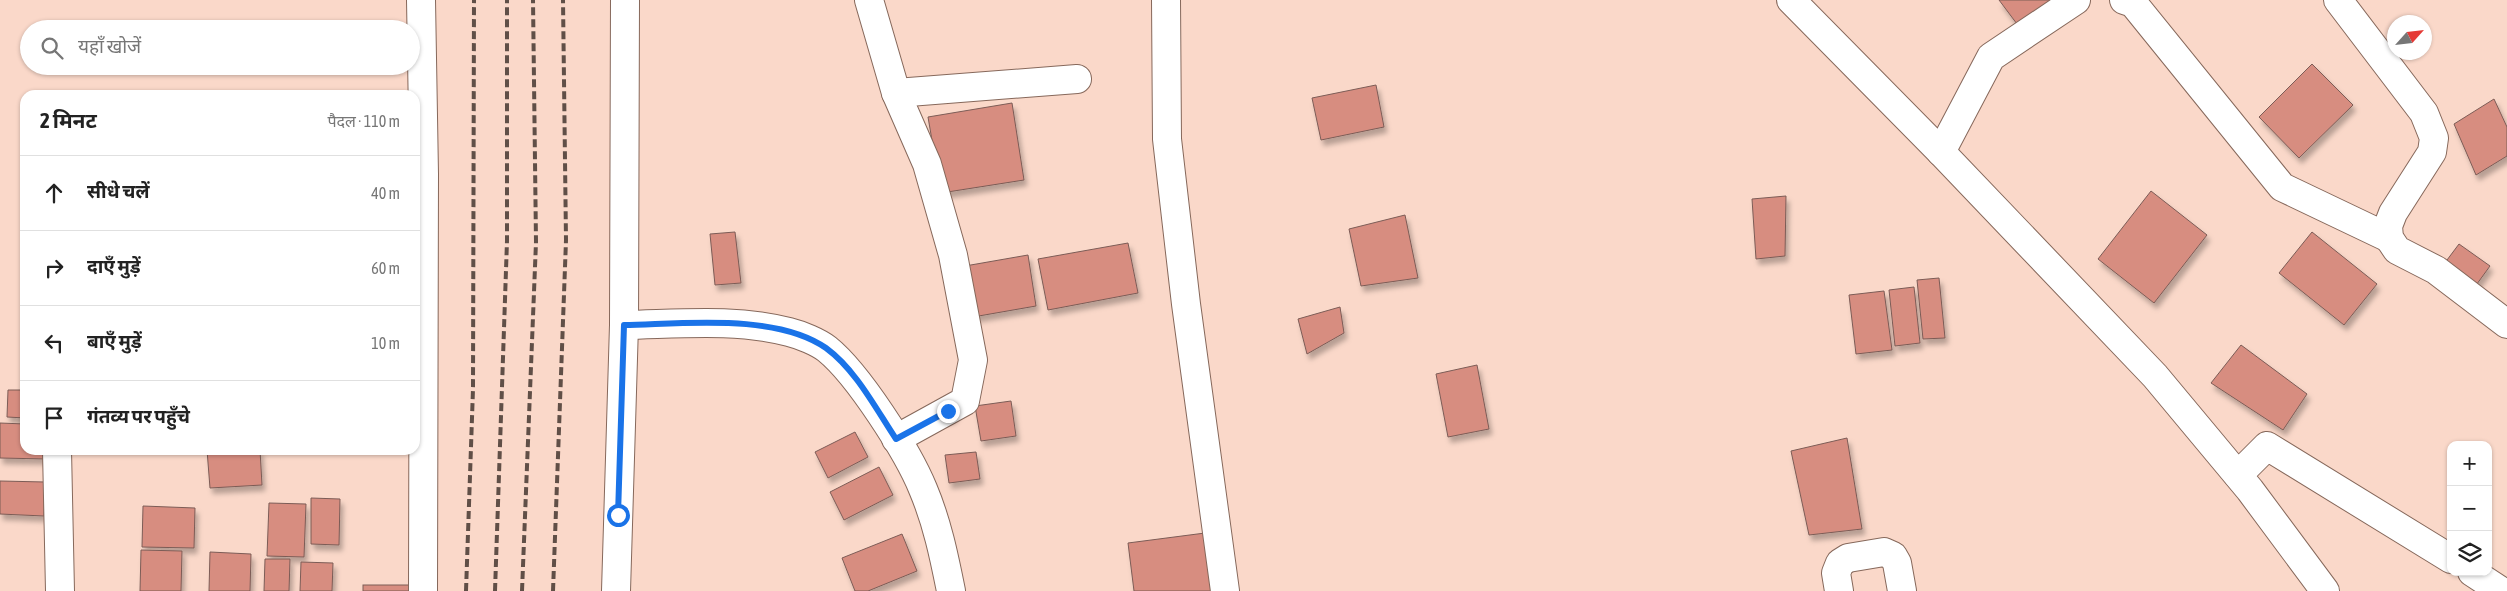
<!DOCTYPE html>
<html lang="hi">
<meta charset="utf-8">
<style>
:root{--surface:#fff;--page:#f2f2f2;--text:#222;--muted:#767676;--line:#e0e0e0}
body{margin:0;font-family:"Asap Condensed","Noto Sans Devanagari",sans-serif;background:var(--page);color:var(--text)}
.controls{position:absolute;right:15px;bottom:15px;display:grid;overflow:hidden;border-radius:10px;box-shadow:0 1px 4px #0004}
.controls button{width:45px;height:45px;display:grid;place-items:center;padding:0;border:0;border-bottom:1px solid var(--line);background:var(--surface);color:var(--text);font:25px sans-serif}
.compass{position:absolute;left:2387px;top:15px;width:45px;height:45px;border-radius:50%;background:var(--surface);box-shadow:0 1px 4px #0004;rotate:63deg}
.stop{position:absolute;width:15px;height:15px;margin:-11px;border:4px solid #1a73e8;border-radius:50%;background:#fff}
.stop.end{background:#1a73e8;border-color:#fff;box-shadow:0 1px 5px #0008}
.list{margin:0;padding:0;list-style:none}
h2{display:flex;justify-content:space-between;align-items:center;height:65px;margin:0;padding:0 20px;font-size:21px}
h2 small{font-size:16px;font-weight:400;color:var(--muted)}
.list li{display:grid;grid-template-columns:32px 1fr auto;gap:15px;align-items:center;box-sizing:border-box;height:75px;padding:0 20px;border-top:1px solid var(--line)}
.list b{display:block;font-size:19px;white-space:nowrap}
.list em{font-size:16px;font-style:normal;color:var(--muted)}
.icon{flex:none;width:28px;height:28px;fill:none;stroke:currentColor;stroke-width:2;stroke-linecap:round;stroke-linejoin:round}
.map{position:relative;flex:none;width:2507px;height:591px;overflow:hidden}
.search{position:absolute;background:var(--surface);box-shadow:0 1px 4px #0004;left:20px;top:20px;width:400px;height:55px;display:flex;align-items:center;gap:12px;box-sizing:border-box;padding:0 18px;border-radius:28px;color:var(--muted);font-size:19px}
.panel{position:absolute;background:var(--surface);box-shadow:0 1px 4px #0004;left:20px;top:90px;width:400px;height:365px;border-radius:15px}
.map>svg:first-child{display:block}
.building{fill:#d78d80;stroke:#7c5c56;filter:url(#shadow)}
.lines{fill:none;stroke-linecap:round;stroke-linejoin:round}
.minor-casing{stroke:#86685b;stroke-width:30}
.minor{stroke:#fff;stroke-width:28}
.rail{stroke:#604f47;stroke-width:4;stroke-dasharray:8 4;stroke-linecap:butt}
.route{stroke:#1a73e8;stroke-width:6}
</style>
<div class="map">
<svg width="2507" height="591" viewBox="0 0 2507 591">
<defs>
<filter id="shadow"><feDropShadow dx="3" dy="5.5" stdDeviation="2.5" flood-color="#0004"/></filter>
</defs>
<rect width="100%" height="100%" fill="#fad8c9"/>
<g class="building">
<polygon points="1999,0 2053,0 2023,32"/>
<polygon points="2312,64 2353,105 2299,158 2259,117"/>
<polygon points="1376,85 1384,127 1321,140 1312,98"/>
<polygon points="2494,99 2507,127 2507,156 2476,175 2454,124"/>
<polygon points="1012,103 1024,180 941,193 928,117"/>
<polygon points="2151,191 2207,235 2154,303 2098,259"/>
<polygon points="1786,196 1785,256 1756,259 1752,199"/>
<polygon points="1405,215 1418,278 1361,286 1349,229"/>
<polygon points="735,232 741,283 715,285 710,234"/>
<polygon points="2312,232 2377,284 2344,325 2279,273"/>
<polygon points="1128,243 1138,293 1048,310 1038,259"/>
<polygon points="2459,244 2490,266 2474,288 2444,264"/>
<polygon points="1028,255 1036,306 973,317 965,266"/>
<polygon points="1939,278 1945,338 1923,339 1917,280"/>
<polygon points="1914,287 1920,343 1895,346 1889,290"/>
<polygon points="1884,291 1892,350 1856,354 1849,295"/>
<polygon points="1340,307 1344,333 1307,354 1298,319"/>
<polygon points="2241,345 2307,394 2283,430 2211,383"/>
<polygon points="1477,365 1489,429 1448,437 1436,374"/>
<polygon points="8,390 25,390 25,418 7,417"/>
<polygon points="1011,401 1016,436 981,441 975,406"/>
<polygon points="0,423 25,424 25,450 47,450 46,459 0,458"/>
<polygon points="855,432 868,457 828,478 815,452"/>
<polygon points="1847,438 1862,529 1809,535 1791,451"/>
<polygon points="207,450 260,450 262,485 210,488"/>
<polygon points="976,452 980,479 949,483 945,455"/>
<polygon points="879,467 893,495 844,520 830,492"/>
<polygon points="0,481 45,482 44,516 0,514"/>
<polygon points="311,498 340,499 339,545 311,544"/>
<polygon points="269,503 306,504 304,557 267,556"/>
<polygon points="143,506 195,508 194,548 142,547"/>
<polygon points="1205,533 1212,591 1134,591 1128,543"/>
<polygon points="902,534 917,571 868,591 855,591 842,558"/>
<polygon points="141,550 182,551 181,591 140,591"/>
<polygon points="210,552 251,554 250,591 209,591"/>
<polygon points="265,559 290,559 289,591 264,591"/>
<polygon points="301,562 333,563 332,591 300,591"/>
<rect x="363" y="585" width="47" height="6"/>
</g>
<g class="lines">
<g class="minor-casing">
<g id="minor">
<polyline points="421,0 424,174 423,591"/>
<polyline points="869,0 896,93 927,164 953,255 973,360 965,401 896,439"/>
<polyline points="1166,0 1167,139 1186,304 1225,591"/>
<polyline points="1791,0 1941,152 2155,376 2250,490 2325,591"/>
<polyline points="2124,0 2133,3 2282,187 2389,238"/>
<polyline points="2338,0 2424,113 2434,138 2432,152 2393,213 2388,226 2389,238 2397,250 2436,270 2507,324"/>
<polyline points="896,93 1077,79"/>
<polyline points="1941,152 1991,57 2076,0"/>
<path d="M624,325c55,-1 112,-7 165,7 12,3 29,10 38,17 31,25 81,103 96,140 14,33 21,67 28,102"/>
<polyline points="57,450 60,591"/>
<polyline points="2238,475 2267,446 2451,559"/>
<polyline points="2472,572 2501,591"/>
<polyline points="616,591 624,325 625,0"/>
<polyline points="1839,591 1836,573 1840,563 1848,558 1884,552 1893,556 1897,563 1902,591"/>
</g>
</g>
<use href="#minor" class="minor"/>
<g class="rail">
<polyline points="466,591 473,389 474,0"/>
<polyline points="495,591 507,241 507,0"/>
<polyline points="522,591 536,242 533,0"/>
<polyline points="553,591 566,240 563,0"/>
</g>
</g>
<g class="lines">
<path class="route" d="M618,515l6,-190c59,-1 152,-12 202,23 30,22 50,61 70,91l52,-28"/>
</g>
</svg>
<div class="controls">
<button>+</button>
<button>−</button>
<button><svg class="icon" aria-label="layers" viewBox="0 0 24 24"><path d="M12 4l9 5-9 5-9-5zM3 14l9 5 9-5"/></svg></button>
</div>
<svg class="compass" viewBox="-18 -18 36 36"><path d="M0-13l5 13h-10z" fill="#e53935"/><path d="M0 13l5-13h-10z" fill="#767676"/></svg>
<div class="stop" style="left:618px;top:515px"></div>
<div class="stop end" style="left:948px;top:411px"></div>
<div class="search"><svg class="icon" aria-label="search" viewBox="0 0 24 24"><circle cx="10" cy="10" r="6"/><path d="M15 15l6 6"/></svg>यहाँ खोजें</div>
<section class="panel">
<h2>2 मिनट<small>पैदल · 110 m</small></h2>
<ul class="list">
<li><svg class="icon" aria-label="ahead" viewBox="0 0 24 24"><path d="M12 20V5M6 11l6-6 6 6"/></svg><div><b>सीधे चलें</b></div><em>40 m</em></li>
<li><svg class="icon" aria-label="right" viewBox="0 0 24 24"><path d="M7 20v-9h11M14 6l5 5-5 5"/></svg><div><b>दाएँ मुड़ें</b></div><em>60 m</em></li>
<li><svg class="icon" aria-label="left" viewBox="0 0 24 24"><path d="M17 20v-9H6M10 6l-5 5 5 5"/></svg><div><b>बाएँ मुड़ें</b></div><em>10 m</em></li>
<li><svg class="icon" aria-label="arrive" viewBox="0 0 24 24"><path d="M6 21V4h12l-3 4 3 4H6"/></svg><div><b>गंतव्य पर पहुँचे</b></div></li>
</ul>
</section>
</div>
